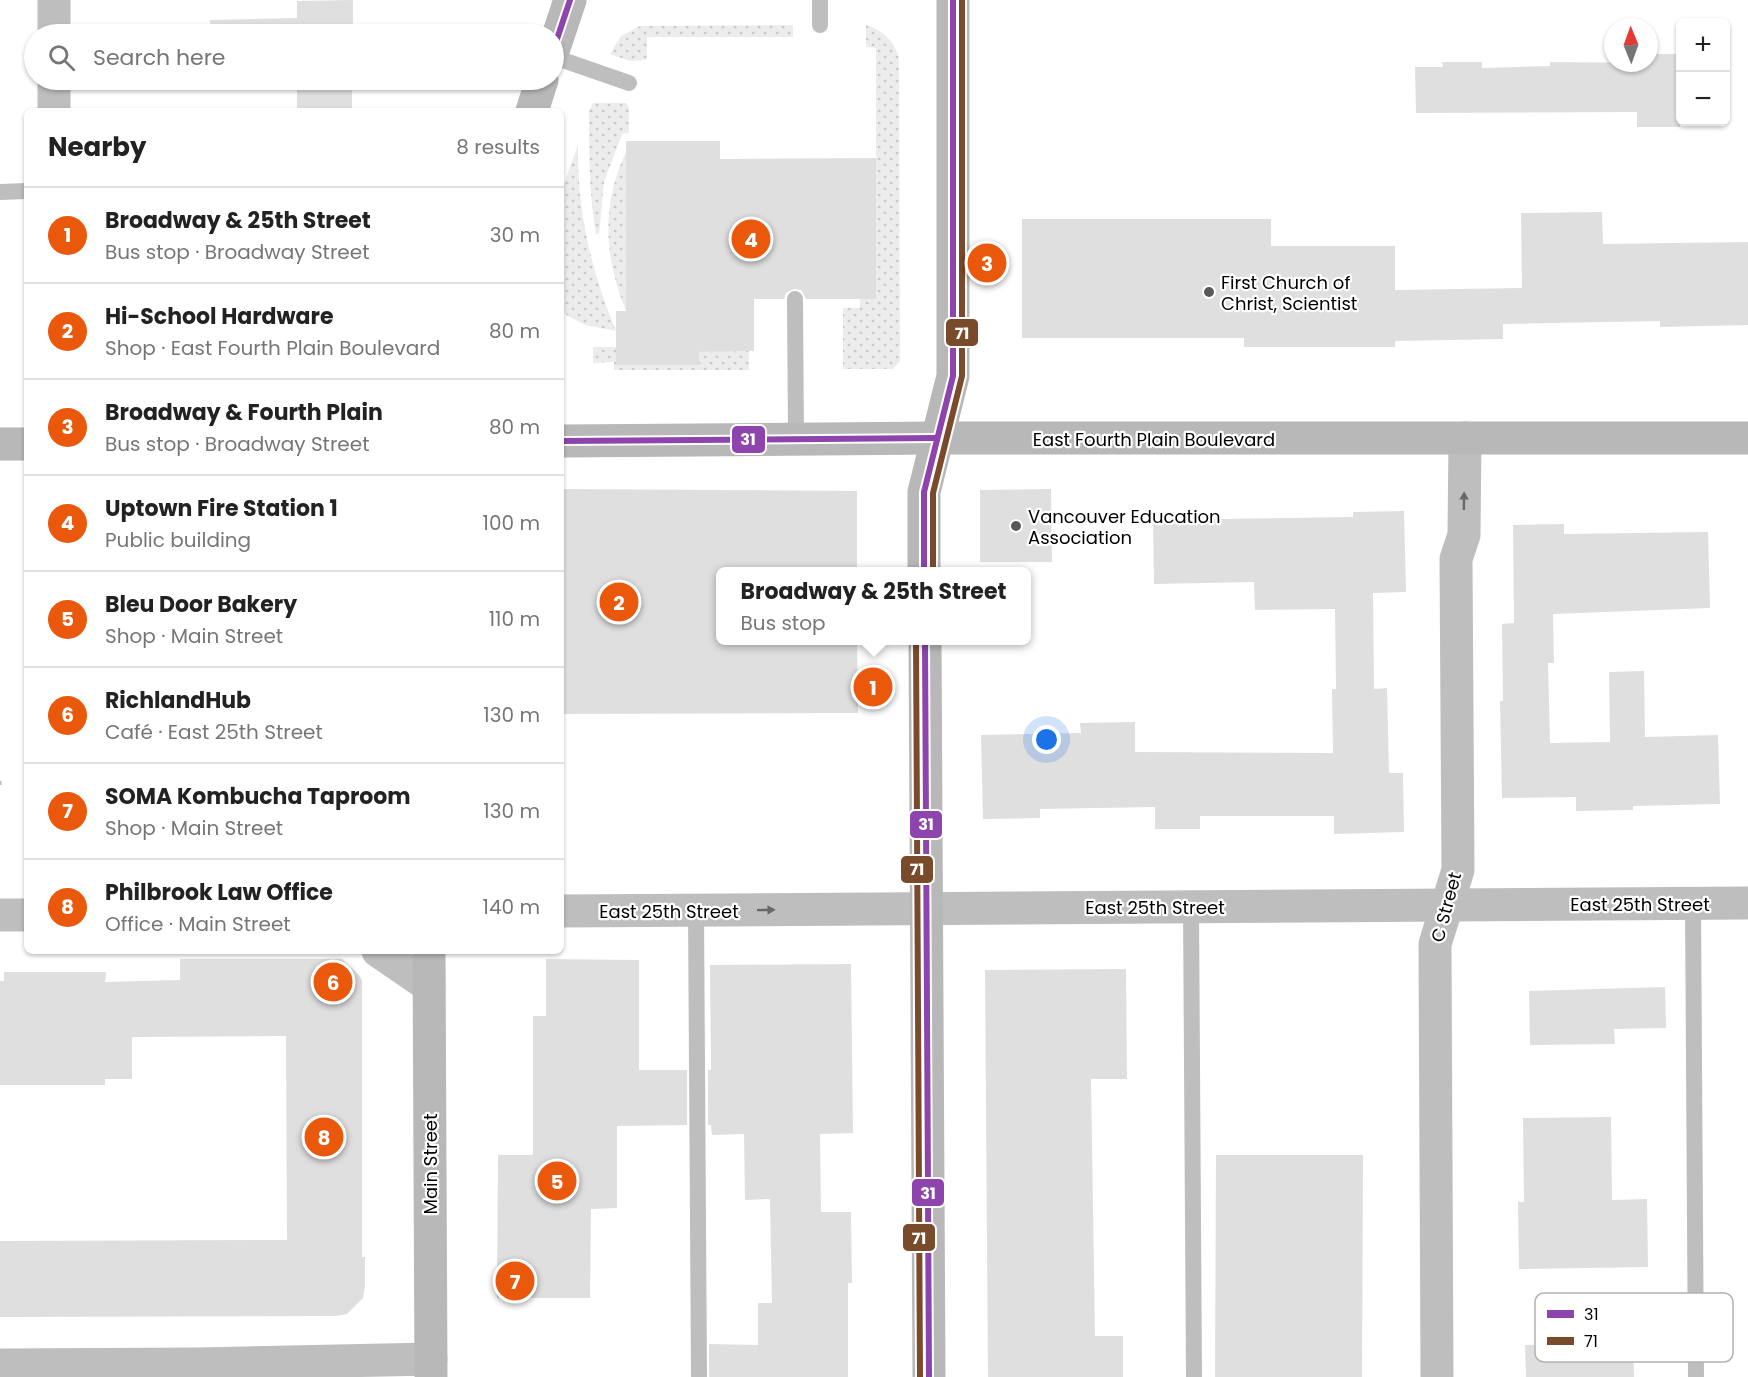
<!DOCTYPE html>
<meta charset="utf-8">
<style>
:root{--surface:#fff;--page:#f6f6f6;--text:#222;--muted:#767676;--line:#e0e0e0;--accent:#ea580c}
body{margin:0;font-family:Poppins,sans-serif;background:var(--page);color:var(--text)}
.controls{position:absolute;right:18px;top:18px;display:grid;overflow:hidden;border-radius:9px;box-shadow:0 2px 4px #0004}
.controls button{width:54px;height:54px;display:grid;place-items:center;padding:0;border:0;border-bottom:2px solid var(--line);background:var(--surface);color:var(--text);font:30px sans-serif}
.compass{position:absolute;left:1604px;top:18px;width:54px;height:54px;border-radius:50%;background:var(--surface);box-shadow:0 2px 4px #0004;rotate:359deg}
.you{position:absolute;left:1047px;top:740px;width:21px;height:21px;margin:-15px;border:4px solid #fff;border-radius:50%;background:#1a73e8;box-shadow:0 0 0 9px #1a73e833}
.badge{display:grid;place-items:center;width:39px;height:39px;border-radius:50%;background:var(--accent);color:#fff;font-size:20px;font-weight:700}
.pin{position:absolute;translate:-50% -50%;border:3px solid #fff;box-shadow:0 2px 6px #0006}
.popup{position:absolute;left:716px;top:567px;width:315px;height:78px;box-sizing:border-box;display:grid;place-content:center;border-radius:9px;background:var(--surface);filter:drop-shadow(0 2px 4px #0005);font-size:20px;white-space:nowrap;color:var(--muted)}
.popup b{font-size:22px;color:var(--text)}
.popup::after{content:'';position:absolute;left:50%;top:100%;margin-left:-12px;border:12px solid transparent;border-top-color:var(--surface)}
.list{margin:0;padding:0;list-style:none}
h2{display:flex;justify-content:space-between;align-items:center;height:78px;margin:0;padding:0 24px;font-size:26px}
h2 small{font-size:20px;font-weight:400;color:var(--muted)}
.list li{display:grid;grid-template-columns:39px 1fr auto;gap:18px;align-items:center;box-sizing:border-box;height:96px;padding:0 24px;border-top:2px solid var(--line)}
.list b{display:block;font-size:22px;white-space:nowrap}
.list p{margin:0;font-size:20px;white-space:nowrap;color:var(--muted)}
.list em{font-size:20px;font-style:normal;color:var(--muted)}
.icon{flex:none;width:33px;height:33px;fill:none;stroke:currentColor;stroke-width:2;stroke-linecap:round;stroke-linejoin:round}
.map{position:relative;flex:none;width:1748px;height:1377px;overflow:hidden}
.search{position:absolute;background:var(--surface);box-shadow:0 2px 4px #0004;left:24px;top:24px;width:540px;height:66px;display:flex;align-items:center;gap:15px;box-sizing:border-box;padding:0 21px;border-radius:33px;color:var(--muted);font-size:22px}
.panel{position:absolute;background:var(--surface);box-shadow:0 2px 4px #0004;left:24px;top:108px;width:540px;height:846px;border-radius:9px}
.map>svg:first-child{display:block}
.park{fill:url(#park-dots)}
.building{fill:#dfdfdf}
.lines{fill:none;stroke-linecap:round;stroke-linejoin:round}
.path{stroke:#b9b9b9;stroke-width:4;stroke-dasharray:1.5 3;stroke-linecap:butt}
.lane{stroke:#bebebe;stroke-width:16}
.street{stroke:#bebebe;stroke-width:33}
.secondary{stroke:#b8b8b8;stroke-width:33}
.bus-1-casing{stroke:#fff;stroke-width:10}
.bus-2-casing{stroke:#fff;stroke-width:10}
.bus-1{stroke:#8e44ad;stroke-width:6}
.bus-2{stroke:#7a4b2a;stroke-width:6}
.oneway{fill:#686868}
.poi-dot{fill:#595959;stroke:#fff;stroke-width:2}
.labels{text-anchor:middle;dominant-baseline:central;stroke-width:4.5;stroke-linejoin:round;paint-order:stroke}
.poi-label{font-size:18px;fill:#000;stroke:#fff;text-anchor:start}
.street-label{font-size:18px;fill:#000;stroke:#fff}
.key{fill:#fff;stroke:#b2b2b2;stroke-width:1.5}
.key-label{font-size:16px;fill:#000}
.line-badge{stroke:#fff;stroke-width:2}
.badge-label{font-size:16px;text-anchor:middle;font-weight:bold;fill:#fff}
</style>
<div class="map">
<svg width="1748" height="1377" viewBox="0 0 1748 1377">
<defs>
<pattern id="park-dots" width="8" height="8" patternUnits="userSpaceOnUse" patternTransform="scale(1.5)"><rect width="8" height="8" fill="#ececec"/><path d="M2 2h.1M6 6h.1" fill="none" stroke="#c9c9c9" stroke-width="1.8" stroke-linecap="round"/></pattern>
</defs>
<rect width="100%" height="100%" fill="#fff"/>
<g class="park">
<polygon points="793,25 793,37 647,37 647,58 645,60 630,61 610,54 621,36 640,26"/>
<path d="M866,25c17,5 29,16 33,34l1,302 -7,8h-50v-61h17v-9h16v-251l-10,-1z"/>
<path d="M593,103h33l3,4v26l-7,1 -18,48 -5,52h-3c-7,-41 -7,-81 -7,-123z"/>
<path d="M578,145c-1,65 13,126 38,186l-31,-6 -24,-13v-120z"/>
<path d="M626,152v159c-22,-53 -25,-106 0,-159z"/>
<polygon points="593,347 616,347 616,365 699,352 749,351 749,370 614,370 614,362 593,363"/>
</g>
<g class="building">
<polygon points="353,0 353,34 210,34 210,20 297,18 297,1"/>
<polygon points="1649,54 1680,54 1680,127 1637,127 1637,112 1416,113 1415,67 1443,67 1442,62 1482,62 1482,68 1550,66 1550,62 1649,63"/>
<polygon points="211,80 352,80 352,111 297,111 297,88 211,89"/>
<polygon points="626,141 720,141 720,159 876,158 876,299 806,299 801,290 794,289 786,293 784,299 754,299 754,351 699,352 699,365 616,365 616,311 626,311"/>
<polygon points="1602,212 1603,244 1748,242 1748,325 1660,327 1660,321 1503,324 1503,339 1395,341 1395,347 1244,347 1244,338 1022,338 1022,219 1271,219 1271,246 1395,246 1395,290 1522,288 1521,213"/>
<polygon points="561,489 857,491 857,572 720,572 720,640 857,640 858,713 561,714"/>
<polygon points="1051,489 1052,562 980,562 980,490"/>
<polygon points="1404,511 1406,592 1373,593 1374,689 1387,688 1389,773 1403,773 1404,832 1334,834 1334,816 1200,816 1200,829 1155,829 1155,807 1040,809 1040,818 983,819 981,735 1081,733 1080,723 1135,722 1135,752 1333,753 1332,689 1336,689 1335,609 1255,610 1254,582 1154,584 1153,520 1353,517 1353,512"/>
<polygon points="1564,524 1564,534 1708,532 1710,608 1553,614 1554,663 1548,663 1550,743 1610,742 1609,672 1644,671 1645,737 1718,735 1720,804 1633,806 1633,810 1576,811 1576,797 1502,798 1500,701 1503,701 1502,624 1514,623 1513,525"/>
<polygon points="180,959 342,959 359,975 362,980 362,1257 365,1257 365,1286 363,1298 347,1314 336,1316 0,1317 0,1241 287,1240 286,1036 132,1037 132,1079 105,1079 105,1085 0,1085 0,981 4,981 4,972 106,972 105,982 180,980"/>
<polygon points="546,959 639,960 639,1070 687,1070 687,1125 617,1126 617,1208 591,1209 590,1298 497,1298 498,1155 533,1155 533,1016 546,1016"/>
<polygon points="851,964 853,1133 820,1134 821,1212 851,1212 852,1283 848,1283 848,1377 709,1377 709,1344 758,1345 758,1303 772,1303 770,1199 745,1200 744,1134 712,1135 711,1125 708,1125 708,1070 711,1070 710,965"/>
<polygon points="1126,969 1127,1079 1091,1079 1095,1336 1123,1336 1123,1377 988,1377 985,970"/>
<polygon points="1665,987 1666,1028 1614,1029 1615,1044 1530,1045 1529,991"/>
<polygon points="1611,1117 1612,1200 1647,1199 1648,1267 1519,1269 1518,1202 1524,1202 1523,1118"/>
<polygon points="1216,1155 1363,1155 1362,1377 1215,1377"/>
<polygon points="1633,1343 1634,1377 1526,1377 1525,1345"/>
</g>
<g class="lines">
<polyline class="path" points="0,783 3,783"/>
<g class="lane">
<polyline points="820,25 820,0"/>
<polyline points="554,57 629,83"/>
<polyline points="0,192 27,191"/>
<polyline points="795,299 796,439"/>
<polyline points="1693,904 1696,1377"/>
<polyline points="1191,907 1194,1377"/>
<polyline points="696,911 699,1377"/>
</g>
<g class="street">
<polyline points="54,0 54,34"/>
<polyline points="54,111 54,80"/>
<polyline points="561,911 1748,903"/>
<polyline points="0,915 27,915"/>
<polyline points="378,951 429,986"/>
<polyline points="0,1365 197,1364 431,1359"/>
<polyline points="1437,1377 1435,944 1458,870 1456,559 1464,535 1465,438"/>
</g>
<g class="secondary">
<polyline points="554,48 570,0"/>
<polyline points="532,111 542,80"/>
<polyline points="561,441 936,438 1748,438"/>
<polyline points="0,444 27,444"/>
<polyline points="924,572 924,492 953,376 953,0"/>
<polyline points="925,640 929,1377"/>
<polyline points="429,951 431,1377"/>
</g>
<g class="bus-1-casing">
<g id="bus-1">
<polyline points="554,48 570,0"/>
<polyline points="561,441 936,438"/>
<polyline points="924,572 924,492 953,376 953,0"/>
<polyline points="925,640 929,1377"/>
</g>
</g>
<g class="bus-2-casing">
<g id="bus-2">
<polyline points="933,572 933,493 962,376 962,0"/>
<polyline points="916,640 920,1377"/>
</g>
</g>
<use href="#bus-1" class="bus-1"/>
<use href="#bus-2" class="bus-2"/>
</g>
<defs><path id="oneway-solid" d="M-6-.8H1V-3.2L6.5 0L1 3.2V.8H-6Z" transform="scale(1.5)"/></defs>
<g class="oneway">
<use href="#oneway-solid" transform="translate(1464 501) rotate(-89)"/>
<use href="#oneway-solid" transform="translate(766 910) rotate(-1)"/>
</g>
<g class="poi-dot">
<circle cx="1209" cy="292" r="6"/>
<circle cx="1016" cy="526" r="6"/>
</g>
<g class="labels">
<g class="poi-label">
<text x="1221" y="282">First Church of<tspan x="1221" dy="21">Christ, Scientist</tspan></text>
<text x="1028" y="516">Vancouver Education<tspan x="1028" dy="21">Association</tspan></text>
</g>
<g class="street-label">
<text x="1154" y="439">East Fourth Plain Boulevard</text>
<text x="1640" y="904">East 25th Street</text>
<text x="1155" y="907">East 25th Street</text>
<text transform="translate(1446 907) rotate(-75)">C Street</text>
<text x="669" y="911">East 25th Street</text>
<text transform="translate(430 1164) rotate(-90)">Main Street</text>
</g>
</g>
<rect x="1535" y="1293" width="198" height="69" rx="9" class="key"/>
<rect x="1547" y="1310" width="27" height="8" fill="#8e44ad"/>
<rect x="1547" y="1337" width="27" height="8" fill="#7a4b2a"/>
<g class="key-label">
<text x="1584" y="1320">31</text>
<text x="1584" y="1347">71</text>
</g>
<g class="line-badge">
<rect x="945" y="318" width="34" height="29" rx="6" fill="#7a4b2a"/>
<rect x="731" y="425" width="35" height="29" rx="6" fill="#8e44ad"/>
<rect x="909" y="810" width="34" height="29" rx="6" fill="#8e44ad"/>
<rect x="900" y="855" width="34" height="29" rx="6" fill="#7a4b2a"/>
<rect x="911" y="1178" width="34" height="29" rx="6" fill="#8e44ad"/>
<rect x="902" y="1223" width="34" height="29" rx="6" fill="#7a4b2a"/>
</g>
<g class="badge-label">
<text x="962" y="339">71</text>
<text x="748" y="445">31</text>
<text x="926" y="830">31</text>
<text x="917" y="875">71</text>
<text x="928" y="1199">31</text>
<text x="919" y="1244">71</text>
</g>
</svg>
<div class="controls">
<button>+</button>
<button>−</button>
</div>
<svg class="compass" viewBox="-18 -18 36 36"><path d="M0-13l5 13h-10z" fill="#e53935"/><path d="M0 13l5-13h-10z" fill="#767676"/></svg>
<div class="you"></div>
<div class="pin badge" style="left:873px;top:687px">1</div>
<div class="popup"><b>Broadway &amp; 25th Street</b>Bus stop</div>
<div class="pin badge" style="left:619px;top:602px">2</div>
<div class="pin badge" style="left:987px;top:263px">3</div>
<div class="pin badge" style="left:751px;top:239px">4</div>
<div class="pin badge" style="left:557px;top:1181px">5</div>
<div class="pin badge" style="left:333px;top:982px">6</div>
<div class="pin badge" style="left:515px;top:1281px">7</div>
<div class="pin badge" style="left:324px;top:1137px">8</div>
<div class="search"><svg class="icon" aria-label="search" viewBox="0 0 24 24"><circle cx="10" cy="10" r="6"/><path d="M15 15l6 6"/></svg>Search here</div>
<section class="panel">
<h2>Nearby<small>8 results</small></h2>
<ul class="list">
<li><span class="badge">1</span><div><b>Broadway &amp; 25th Street</b><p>Bus stop · Broadway Street</p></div><em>30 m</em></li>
<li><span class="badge">2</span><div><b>Hi-School Hardware</b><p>Shop · East Fourth Plain Boulevard</p></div><em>80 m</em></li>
<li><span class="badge">3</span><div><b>Broadway &amp; Fourth Plain</b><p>Bus stop · Broadway Street</p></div><em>80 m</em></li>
<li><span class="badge">4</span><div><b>Uptown Fire Station 1</b><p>Public building</p></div><em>100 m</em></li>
<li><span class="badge">5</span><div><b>Bleu Door Bakery</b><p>Shop · Main Street</p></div><em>110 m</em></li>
<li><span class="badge">6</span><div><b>RichlandHub</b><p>Café · East 25th Street</p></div><em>130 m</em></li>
<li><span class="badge">7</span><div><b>SOMA Kombucha Taproom</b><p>Shop · Main Street</p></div><em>130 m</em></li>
<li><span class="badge">8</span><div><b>Philbrook Law Office</b><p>Office · Main Street</p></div><em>140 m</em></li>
</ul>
</section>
</div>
